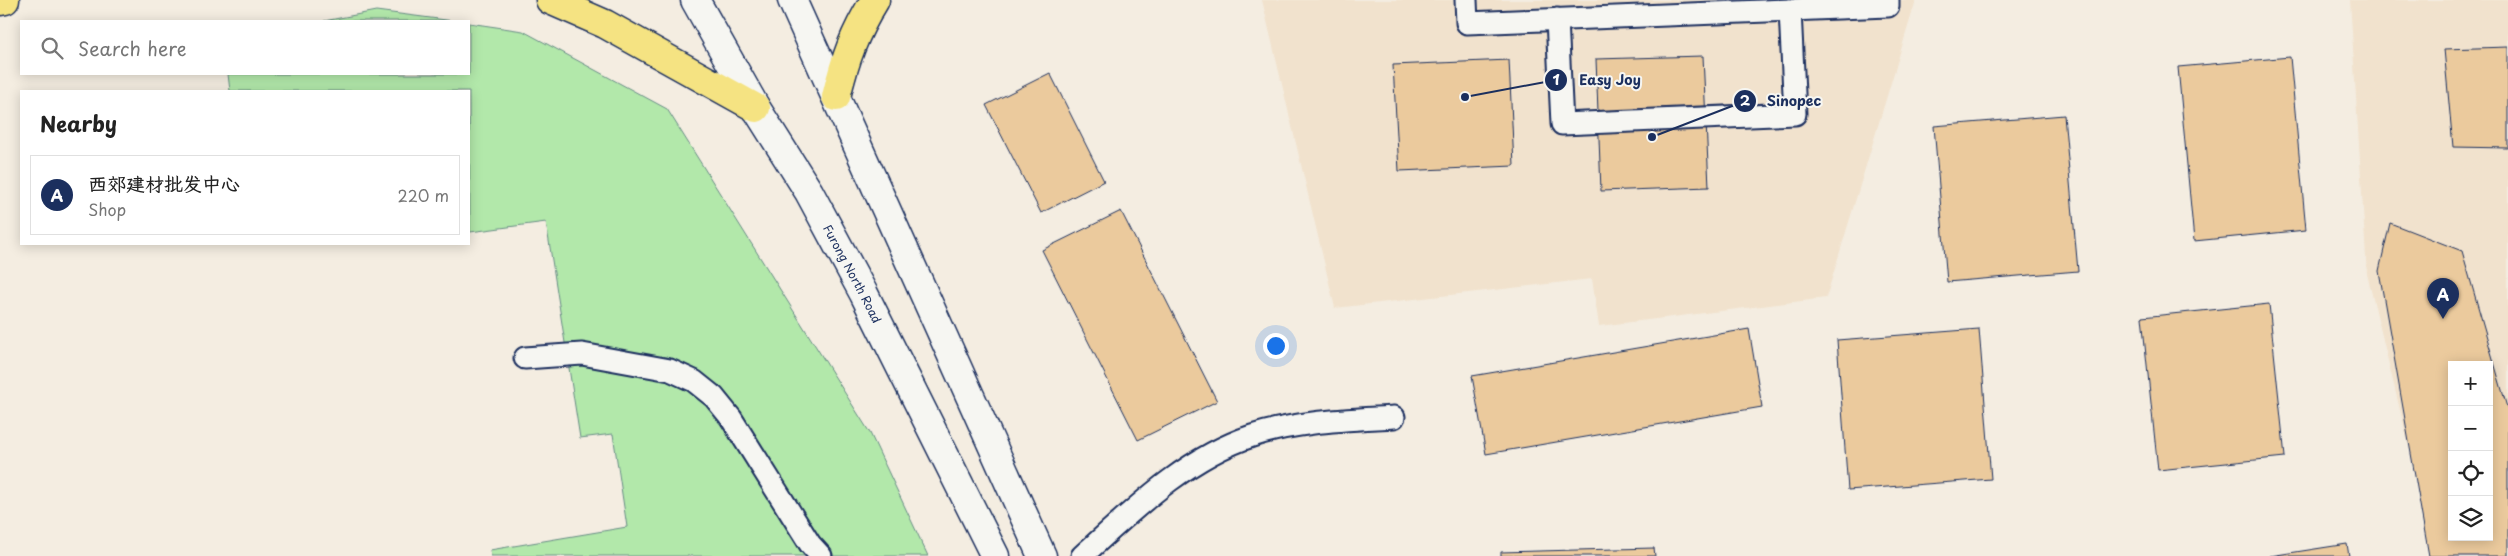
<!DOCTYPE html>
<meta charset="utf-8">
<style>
:root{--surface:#fff;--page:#f6f6f6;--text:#222;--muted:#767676;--line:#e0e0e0;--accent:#1b2f5e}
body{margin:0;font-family:"Playpen Sans","LXGW WenKai TC",sans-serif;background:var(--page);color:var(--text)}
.controls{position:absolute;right:15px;bottom:15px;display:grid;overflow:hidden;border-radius:0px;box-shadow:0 2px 12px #0003}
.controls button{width:45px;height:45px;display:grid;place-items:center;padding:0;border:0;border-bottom:1px solid var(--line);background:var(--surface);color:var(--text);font:25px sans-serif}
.you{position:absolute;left:1275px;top:345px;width:18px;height:18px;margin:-12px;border:4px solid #fff;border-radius:50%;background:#1a73e8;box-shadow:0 0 0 8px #1a73e833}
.badge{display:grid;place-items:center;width:32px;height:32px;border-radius:50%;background:var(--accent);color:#fff;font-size:16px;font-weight:700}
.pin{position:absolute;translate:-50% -41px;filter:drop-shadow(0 1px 2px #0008)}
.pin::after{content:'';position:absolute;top:26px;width:18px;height:15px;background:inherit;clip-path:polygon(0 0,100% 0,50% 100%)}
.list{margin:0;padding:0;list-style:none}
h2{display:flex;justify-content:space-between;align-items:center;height:65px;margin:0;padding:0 20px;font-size:21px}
h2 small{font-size:16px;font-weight:400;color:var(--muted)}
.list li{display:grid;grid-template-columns:32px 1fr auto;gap:15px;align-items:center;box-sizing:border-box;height:80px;margin:0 10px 10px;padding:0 10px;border:1px solid var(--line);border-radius:0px}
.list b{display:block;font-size:19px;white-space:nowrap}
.list p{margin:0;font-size:16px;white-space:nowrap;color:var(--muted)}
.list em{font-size:16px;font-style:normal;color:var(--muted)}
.icon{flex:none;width:28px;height:28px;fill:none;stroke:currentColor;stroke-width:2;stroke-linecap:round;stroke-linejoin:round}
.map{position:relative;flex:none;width:2508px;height:556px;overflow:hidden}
.search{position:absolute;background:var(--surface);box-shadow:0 2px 12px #0003;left:20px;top:20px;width:450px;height:55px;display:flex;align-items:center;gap:12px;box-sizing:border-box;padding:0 18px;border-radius:0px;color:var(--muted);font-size:19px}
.panel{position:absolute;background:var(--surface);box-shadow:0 2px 12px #0003;left:20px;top:90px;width:450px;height:155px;border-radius:0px}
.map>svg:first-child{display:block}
.built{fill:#f1e2cd;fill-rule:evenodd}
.green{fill:#b2e8aa;stroke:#668c84}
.building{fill:#ebca9d;stroke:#1b2f5e;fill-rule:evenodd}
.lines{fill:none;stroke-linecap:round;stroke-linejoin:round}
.service-casing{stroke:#1b2f5e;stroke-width:25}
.secondary-casing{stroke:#1b2f5e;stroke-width:31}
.trunk-casing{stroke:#1b2f5e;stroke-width:31}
.service{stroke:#f6f6f2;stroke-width:21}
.secondary{stroke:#f6f6f2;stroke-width:28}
.trunk{stroke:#f5e382;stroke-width:28}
.labels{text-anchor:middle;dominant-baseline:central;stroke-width:4;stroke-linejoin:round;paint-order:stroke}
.street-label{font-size:12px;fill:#1b2f5e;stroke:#f6f6f2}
.leader{fill:none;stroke:#1b2f5e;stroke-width:2}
.callout-dot{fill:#1b2f5e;stroke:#f6f6f2;stroke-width:2}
.mark-label{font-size:15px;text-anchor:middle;font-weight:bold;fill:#fff}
.callout-label{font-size:14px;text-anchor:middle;font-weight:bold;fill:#1b2f5e;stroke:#f6f6f2;stroke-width:4;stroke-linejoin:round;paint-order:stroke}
</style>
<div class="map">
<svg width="2508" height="556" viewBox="0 0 2508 556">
<rect width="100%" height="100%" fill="#f4ede1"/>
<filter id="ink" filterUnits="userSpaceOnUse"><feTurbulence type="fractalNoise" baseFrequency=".02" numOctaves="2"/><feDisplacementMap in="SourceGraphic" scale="10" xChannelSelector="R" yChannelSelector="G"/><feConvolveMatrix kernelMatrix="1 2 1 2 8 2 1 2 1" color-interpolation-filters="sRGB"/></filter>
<g filter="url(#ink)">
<g class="built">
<polygon points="1262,0 1916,0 1826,298 1599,326 1592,279 1335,308"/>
<path d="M2350,0h158v556h-78l-11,-68 -52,-214zM2452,365h37v172h-37z"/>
</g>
<g class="green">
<polygon points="376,11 454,21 324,21"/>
<polygon points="469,23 523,31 667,109 870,433 928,556 491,556 490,550 627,527 613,434 580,438 546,222 470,232 469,91 230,91 228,74 469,74"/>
</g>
<g class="building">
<polygon points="2508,47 2508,148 2453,147 2444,49"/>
<polygon points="1703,56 1709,187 1601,191 1596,59"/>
<polygon points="2290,57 2306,230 2194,241 2178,67"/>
<polygon points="1509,60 1514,166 1399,171 1393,65"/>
<polygon points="1050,73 1104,181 1041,213 986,105"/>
<polygon points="2064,115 2078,271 1947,282 1934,126"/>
<polygon points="1121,211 1217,401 1138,440 1042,250"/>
<path d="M2390,223l72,28 46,160v145h-79l-50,-285zM2452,365h37v172h-37z"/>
<polygon points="2269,304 2285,457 2158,470 2142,317"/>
<polygon points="1749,329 1762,407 1486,454 1472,376"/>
<polygon points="1979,329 1991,479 1848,490 1837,340"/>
<polygon points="2347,544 2349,556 2270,556"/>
<polygon points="1654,548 1655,556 1501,556 1501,552"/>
</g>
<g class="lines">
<g class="service-casing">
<g id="service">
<polyline points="1466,0 1467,23 1888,6 1888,0"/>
<polyline points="1557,19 1562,124 1795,114 1790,10"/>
<polyline points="525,358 582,354 670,370 694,381 714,397 731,418 810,544 821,556"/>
<path d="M1082,556c50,-45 103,-98 170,-120 46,-15 94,-16 142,-19"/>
</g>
</g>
<g class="secondary-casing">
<g id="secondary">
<path id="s1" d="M695,0l61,108 53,84 55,102 131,262"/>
<polyline points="792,0 1042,556"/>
</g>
</g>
<g class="trunk-casing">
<g id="trunk">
<polyline points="550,0 605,24 756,108"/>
<polyline points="0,1 5,0"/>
<path d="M836,97c9,-38 18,-63 39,-97"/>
</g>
</g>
<use href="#service" class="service"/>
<use href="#secondary" class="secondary"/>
<use href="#trunk" class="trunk"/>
</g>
</g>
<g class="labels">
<g class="street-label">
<text stroke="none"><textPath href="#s1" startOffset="316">Furong North Road</textPath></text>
</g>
</g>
<path class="leader" d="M1465 97L1556 80M1652 137L1745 101"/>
<g class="callout-dot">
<circle cx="1465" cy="97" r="5"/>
<circle cx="1652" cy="137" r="5"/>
<circle cx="1556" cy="80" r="12"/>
<circle cx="1745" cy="101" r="12"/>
</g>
<g class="mark-label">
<text x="1556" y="85">1</text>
<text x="1745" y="106">2</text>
</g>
<g class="callout-label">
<text x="1610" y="85">Easy Joy</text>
<text x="1794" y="106">Sinopec</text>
</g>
</svg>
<div class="controls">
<button>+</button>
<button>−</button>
<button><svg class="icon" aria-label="locate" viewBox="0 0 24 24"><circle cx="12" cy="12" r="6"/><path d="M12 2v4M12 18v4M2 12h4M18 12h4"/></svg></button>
<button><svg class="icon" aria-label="layers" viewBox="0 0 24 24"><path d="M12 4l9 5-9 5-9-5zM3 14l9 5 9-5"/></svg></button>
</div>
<div class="you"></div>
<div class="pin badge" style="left:2443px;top:319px">A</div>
<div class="search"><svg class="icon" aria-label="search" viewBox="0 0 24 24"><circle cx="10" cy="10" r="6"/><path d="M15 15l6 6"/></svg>Search here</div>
<section class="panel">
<h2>Nearby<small></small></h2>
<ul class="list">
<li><span class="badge">A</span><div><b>西郊建材批发中心</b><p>Shop</p></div><em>220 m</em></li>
</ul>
</section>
</div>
